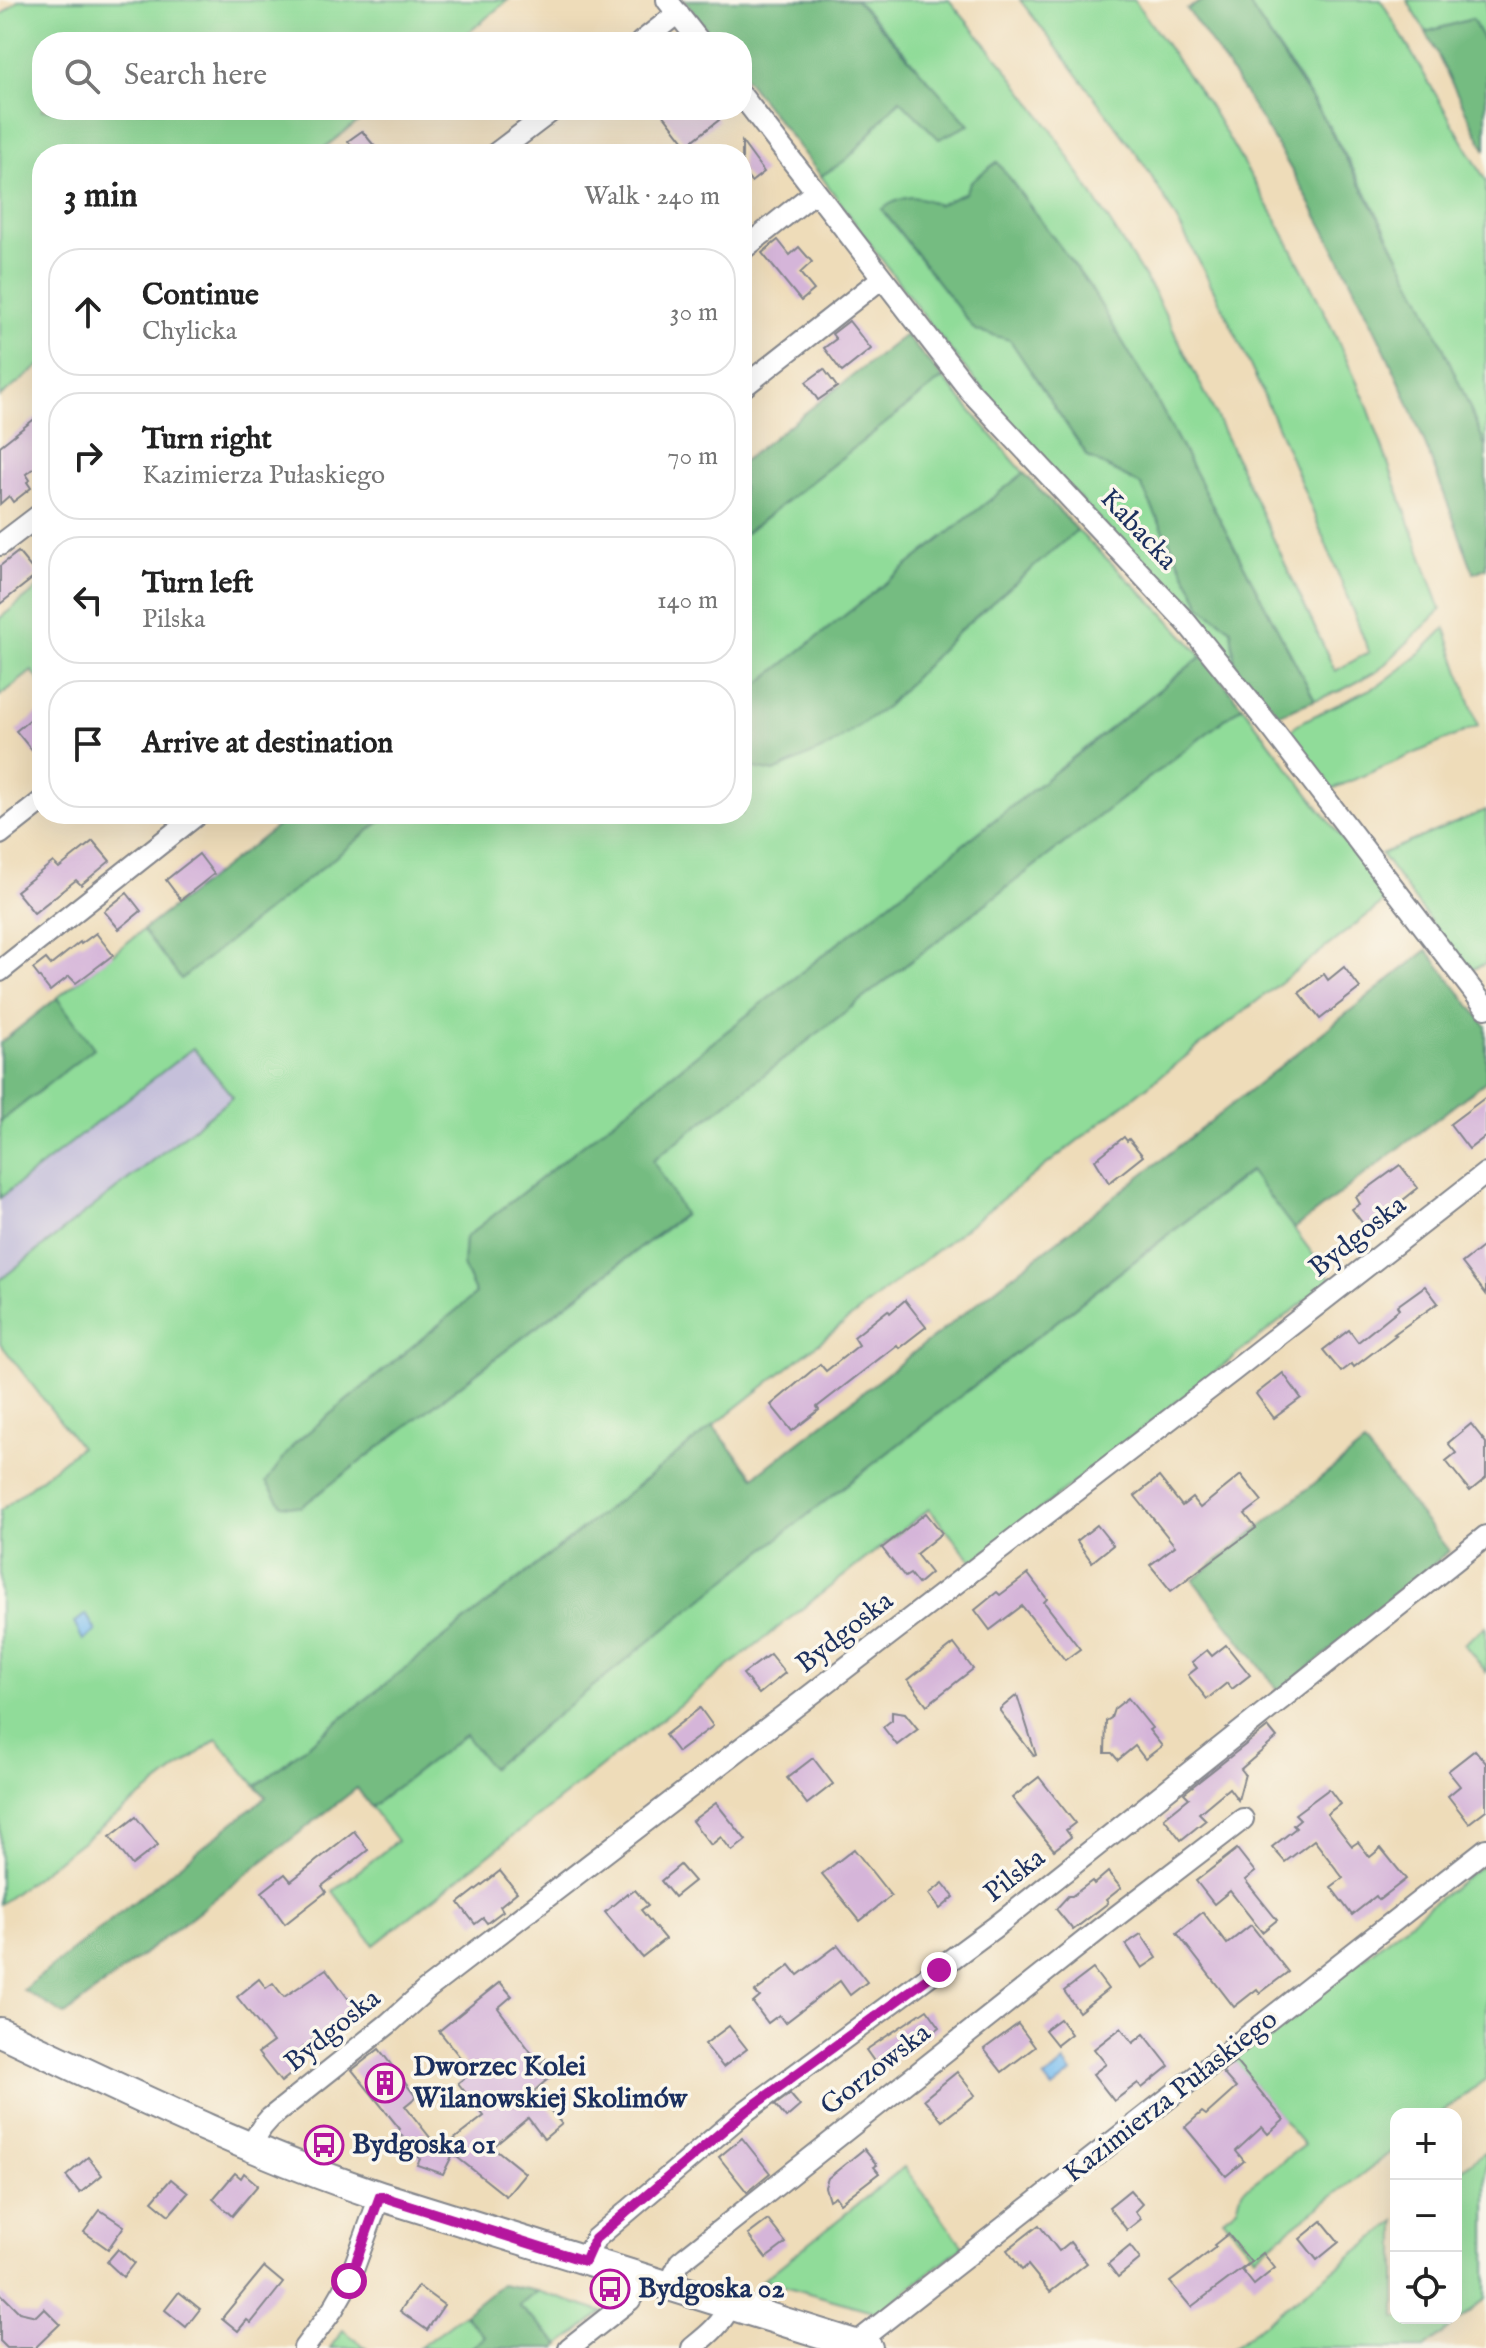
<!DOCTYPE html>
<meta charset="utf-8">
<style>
:root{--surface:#fff;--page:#f2f2f2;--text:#222;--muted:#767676;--line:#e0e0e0}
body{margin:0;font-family:"IM FELL English",serif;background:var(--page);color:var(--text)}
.controls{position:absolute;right:24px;bottom:24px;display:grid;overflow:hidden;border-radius:16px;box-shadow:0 8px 32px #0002}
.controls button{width:72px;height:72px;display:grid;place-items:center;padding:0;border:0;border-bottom:2px solid var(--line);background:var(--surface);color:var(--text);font:40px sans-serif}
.stop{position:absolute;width:24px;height:24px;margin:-18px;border:6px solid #b5179e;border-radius:50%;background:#fff}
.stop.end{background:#b5179e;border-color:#fff;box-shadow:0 2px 8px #0008}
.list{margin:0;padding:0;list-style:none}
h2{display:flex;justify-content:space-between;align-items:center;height:104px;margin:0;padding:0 32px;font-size:34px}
h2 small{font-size:26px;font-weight:400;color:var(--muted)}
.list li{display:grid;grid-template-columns:52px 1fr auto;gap:24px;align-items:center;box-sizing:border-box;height:128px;margin:0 16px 16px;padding:0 16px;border:2px solid var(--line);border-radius:32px}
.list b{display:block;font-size:30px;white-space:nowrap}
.list p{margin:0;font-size:26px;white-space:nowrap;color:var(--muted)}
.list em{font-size:26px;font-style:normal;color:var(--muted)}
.icon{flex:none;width:44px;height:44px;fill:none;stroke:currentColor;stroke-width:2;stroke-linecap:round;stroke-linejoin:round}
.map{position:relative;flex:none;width:1486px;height:2348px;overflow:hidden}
.search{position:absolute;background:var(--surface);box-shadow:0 8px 32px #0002;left:32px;top:32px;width:720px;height:88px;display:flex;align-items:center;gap:20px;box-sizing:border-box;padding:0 28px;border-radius:32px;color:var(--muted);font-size:30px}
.panel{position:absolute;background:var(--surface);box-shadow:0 8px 32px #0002;left:32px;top:144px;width:720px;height:680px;border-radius:32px}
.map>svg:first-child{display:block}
.industrial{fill:#c5c0da}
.green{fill:#90dc99;stroke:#56867c;stroke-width:2}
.forest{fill:#74bc81;stroke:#487670;stroke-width:2}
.water{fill:#78bdef;stroke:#4a76a6;stroke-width:2}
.building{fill:#d5b5d9}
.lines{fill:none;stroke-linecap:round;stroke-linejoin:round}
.minor-casing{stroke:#84868c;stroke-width:24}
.secondary-casing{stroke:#84868c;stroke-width:32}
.minor{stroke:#fff;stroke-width:20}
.secondary{stroke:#fff;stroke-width:28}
.route{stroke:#b5179e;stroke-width:10}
.labels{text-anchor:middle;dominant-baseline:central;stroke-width:7;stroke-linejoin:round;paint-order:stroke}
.street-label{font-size:28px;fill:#1b2f5e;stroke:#fbf7ec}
.poi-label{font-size:28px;font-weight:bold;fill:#1b2f5e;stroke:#fbf7ec;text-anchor:start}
</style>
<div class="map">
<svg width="1486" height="2348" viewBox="0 0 1486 2348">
<rect width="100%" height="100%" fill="#fbf7ec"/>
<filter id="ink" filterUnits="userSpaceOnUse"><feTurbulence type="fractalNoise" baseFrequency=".0125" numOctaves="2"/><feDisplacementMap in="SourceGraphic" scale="16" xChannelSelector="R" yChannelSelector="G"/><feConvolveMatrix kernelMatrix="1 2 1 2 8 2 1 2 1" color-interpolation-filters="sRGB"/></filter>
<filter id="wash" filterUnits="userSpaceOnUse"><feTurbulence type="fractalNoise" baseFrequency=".006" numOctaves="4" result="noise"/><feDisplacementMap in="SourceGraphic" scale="32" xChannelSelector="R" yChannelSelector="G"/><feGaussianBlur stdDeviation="1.8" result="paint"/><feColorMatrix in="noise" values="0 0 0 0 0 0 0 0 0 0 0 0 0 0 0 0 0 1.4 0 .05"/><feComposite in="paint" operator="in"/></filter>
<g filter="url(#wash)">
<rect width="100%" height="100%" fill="#eedcb9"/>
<polygon class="industrial" points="193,1047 234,1097 0,1280 0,1198"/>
<g class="green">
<polygon points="19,0 508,0 457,42 42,42 42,110 373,110 316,154 42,154 42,364 0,397 0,16"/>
<path d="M856,0h93l55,66 49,66 102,162 57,113 123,264 34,-19c-64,-162 -128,-327 -219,-478 -10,-17 -23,-33 -35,-49 -31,-42 -63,-84 -95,-125h114l75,105 67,114 48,92 42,91 75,208 -63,61 -36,19 -27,10 -162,-307 -63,-106 -92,-124 -33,30 -27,12 -56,5 93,120 35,10 78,117 53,28 61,122 29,22 4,35c-86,-92 -175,-182 -256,-279 -56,-66 -106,-138 -158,-209l25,-17 22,-23 16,-21 17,-15 7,-45z"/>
<path d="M1246,0h135l105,181v267c-45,-112 -98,-220 -159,-325 -25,-42 -54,-82 -81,-123z"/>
<polygon points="1407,0 1486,0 1486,45 1472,19 1426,32"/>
<polygon points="943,378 1024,473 742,697 742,536"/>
<polygon points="1077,530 1161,611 1202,656 465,1238 463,1266 476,1294 294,1444 282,1505 302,1506 684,1215 653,1160 1242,706 1388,899 937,1250 256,1786 217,1739 0,1904 0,1511 80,1447 0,1343 0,1280 233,1097 193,1048 0,1198 0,1122 93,1048 57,998 143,930 181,978 390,814 742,814 742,765 775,772 887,706 959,631"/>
<polygon points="42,585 42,684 32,671 0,696 0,618"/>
<polygon points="1445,628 1478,726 1330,790 1289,738 1292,730 1297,724 1381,684 1415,658"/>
<polygon points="1486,810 1486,964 1467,971 1381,854"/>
<polygon points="1251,1171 1332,1280 973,1562 929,1509 374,1945 333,1891 397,1841 371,1807 465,1734 491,1768 801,1520"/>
<polygon points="1486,1626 1486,1672 1464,1644"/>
<polygon points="1486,1862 1486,2079 1440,2114 1396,2114 1396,2148 1255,2256 1223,2218 1237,2207 1242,2191 1304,2145 1233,2060"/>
<polygon points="1486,2151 1486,2299 1424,2348 1233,2348 1396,2221 1396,2318 1456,2318 1456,2174"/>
<polygon points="904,2167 963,2246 879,2313 763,2280"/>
<polygon points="537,2291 603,2312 560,2345 519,2306"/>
<polygon points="464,2314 485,2337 471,2348 419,2348"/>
<polygon points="343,2330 366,2348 330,2348"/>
</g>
<g class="forest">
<path d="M684,0h172l113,125 -30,14 -39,-39c-19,18 -33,40 -52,58 -8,7 -18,12 -27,18l-79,-102v-32h-25z"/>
<path d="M1204,0h42l79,121 50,90 47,89 42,94 22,54v120l-12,5c-24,-62 -46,-126 -73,-188 -60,-132 -128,-259 -214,-376z"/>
<polygon points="1472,19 1486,45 1486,151 1426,32"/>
<path d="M997,162l93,125 63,106 162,307 -38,15 -27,-28 -15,-23 -4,-35 -29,-22 -61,-122 -53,-28 -78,-117 -35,-10 -93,-121c21,-14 34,-16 56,-4l27,-12 5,-11z"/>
<polygon points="905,335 943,378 742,536 742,462"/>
<polygon points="1024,473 1077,530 959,631 887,706 830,746 774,772 742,765 742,697"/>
<polygon points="1202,656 1242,706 653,1160 684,1214 301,1507 282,1505 266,1482 294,1444 476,1294 463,1266 465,1238"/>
<polygon points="293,814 390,814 181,979 143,930"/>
<polygon points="1427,950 1486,1026 1486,1081 1294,1229 1250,1171 801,1520 491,1768 465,1735 371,1807 357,1788 65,2015 23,1990 266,1797 256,1786 713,1426 754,1477 1206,1125"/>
<polygon points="57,998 94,1048 0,1122 0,1043"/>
<polygon points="1364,1444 1449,1551 1280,1692 1193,1580"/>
<polygon points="501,2284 537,2291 519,2306 560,2345 556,2348 471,2348 485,2337 464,2314"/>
</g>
<g class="water">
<polygon points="86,1614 96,1631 83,1640 74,1623"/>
<polygon points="1064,2062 1072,2073 1052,2089 1044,2079"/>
</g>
<g id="blocks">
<g class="building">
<polygon points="660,110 711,110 719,120 687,145"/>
<polygon points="362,131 381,154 358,154 348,141"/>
<polygon points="742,142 764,172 751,182 742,171"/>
<polygon points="778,240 790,255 799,247 812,262 800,273 814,290 801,301 762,253"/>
<polygon points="849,321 871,349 842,372 824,348 836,339 832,334"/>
<polygon points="824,369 837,387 818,400 806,382"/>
<polygon points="42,413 42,462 26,474 30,480 27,482 31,488 13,502 9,496 0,504 0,446"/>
<polygon points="18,552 37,575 0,604 0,566"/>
<polygon points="42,710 42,763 16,731"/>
<polygon points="93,841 110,861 81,885 76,880 34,913 16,891 53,862 59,868"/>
<polygon points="199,854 214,874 181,900 166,880"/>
<polygon points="127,893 141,911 119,929 104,911"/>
<polygon points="96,933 113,955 76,983 69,976 50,991 33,969 46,959 51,965 80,942 81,944"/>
<polygon points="1344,967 1360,988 1320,1019 1299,993 1324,974 1328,980"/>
<polygon points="1486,1097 1486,1136 1469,1149 1450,1124"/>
<polygon points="1124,1137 1127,1141 1129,1139 1143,1156 1109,1183 1095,1160"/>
<polygon points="1400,1165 1418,1188 1367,1229 1352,1209 1360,1204 1356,1197"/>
<polygon points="1486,1244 1486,1294 1462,1263"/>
<polygon points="1425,1286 1438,1303 1394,1334 1396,1335 1354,1367 1352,1364 1341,1372 1323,1350 1349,1330 1358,1342 1399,1309 1397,1306"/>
<polygon points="905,1300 926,1327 899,1348 897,1345 817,1407 819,1410 792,1431 771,1405 820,1364 826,1371 859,1345 854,1337 888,1310 890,1313"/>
<polygon points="1283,1373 1301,1398 1274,1418 1256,1394"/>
<polygon points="1471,1424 1486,1443 1486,1478 1470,1491 1446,1461 1456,1453 1448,1443"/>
<polygon points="1241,1475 1262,1501 1245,1514 1256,1528 1171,1591 1150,1565 1175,1546 1135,1496 1159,1477 1182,1506 1192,1498 1200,1508"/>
<polygon points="926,1513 942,1533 916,1554 931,1573 918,1584 910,1574 905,1577 882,1548"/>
<polygon points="1097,1525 1113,1545 1092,1562 1077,1541"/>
<polygon points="1028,1574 1047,1599 1044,1602 1080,1649 1065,1660 1022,1606 990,1630 975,1610 997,1592 1000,1595"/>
<polygon points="954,1644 973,1669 927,1705 908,1680"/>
<polygon points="1226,1645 1250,1675 1232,1689 1227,1683 1207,1699 1188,1675 1197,1668 1192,1662 1207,1650 1212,1656"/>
<polygon points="770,1654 785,1673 759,1694 743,1674"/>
<polygon points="1017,1695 1036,1755 1034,1756 1000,1711 1000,1709"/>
<polygon points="1128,1698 1152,1728 1149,1730 1162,1746 1145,1759 1135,1746 1118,1760 1112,1753 1105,1753 1106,1721 1111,1718 1114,1709"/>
<polygon points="700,1708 713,1726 678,1752 665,1735"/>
<polygon points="892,1711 905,1713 918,1729 897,1745 883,1727 892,1720"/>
<polygon points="1268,1727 1277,1738 1241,1769 1245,1774 1238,1800 1229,1788 1199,1813 1206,1820 1181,1840 1164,1818 1189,1798 1184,1793"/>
<polygon points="1475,1750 1486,1763 1486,1810 1469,1823 1448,1796 1460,1786 1448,1771"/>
<polygon points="813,1758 833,1784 807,1804 787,1778"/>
<polygon points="1039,1777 1075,1823 1066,1830 1071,1837 1054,1850 1012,1798"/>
<polygon points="1329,1789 1340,1804 1327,1814 1352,1846 1358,1842 1370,1857 1381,1848 1406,1879 1379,1900 1376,1896 1352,1915 1331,1887 1343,1878 1314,1840 1285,1862 1272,1847 1296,1828 1293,1825 1300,1819 1295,1814"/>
<polygon points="716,1803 746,1840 732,1851 721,1837 711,1845 692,1821"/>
<polygon points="136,1817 158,1845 132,1865 110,1837"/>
<polygon points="354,1831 368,1850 322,1886 326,1892 285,1924 262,1892 285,1874 291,1881"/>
<polygon points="854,1849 891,1896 860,1921 822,1874"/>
<polygon points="1237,1849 1255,1872 1245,1880 1277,1920 1262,1932 1230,1891 1214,1904 1196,1881"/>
<polygon points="680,1865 694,1881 674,1897 661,1881"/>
<polygon points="500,1871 517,1892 500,1906 503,1911 487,1923 483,1918 475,1924 459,1903"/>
<polygon points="1108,1872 1121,1888 1106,1900 1108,1903 1073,1930 1056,1909 1068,1896 1072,1896 1092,1881 1094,1884"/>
<polygon points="943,1883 954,1897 940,1909 929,1894"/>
<polygon points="635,1890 648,1905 641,1910 665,1939 642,1957 605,1912 627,1893 628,1895"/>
<polygon points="1203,1912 1227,1944 1251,1925 1288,1972 1260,1993 1257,1989 1234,2007 1177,1933"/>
<polygon points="1141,1934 1157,1958 1142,1968 1126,1944"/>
<polygon points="838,1945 867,1982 850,1995 840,1981 785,2023 779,2015 768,2023 753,2003 760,1997 755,1992 790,1965 798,1975"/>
<polygon points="326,1969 359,2013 323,2038 320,2034 293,2056 301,2066 281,2082 258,2053 273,2042 237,1997 259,1979 266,1988 273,1983 284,1997"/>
<polygon points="1093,1969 1108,1989 1079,2012 1064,1991"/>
<polygon points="500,1982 512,1996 498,2008 540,2064 546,2059 556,2072 534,2091 562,2124 544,2139 528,2118 493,2147 525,2173 506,2196 453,2154 443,2174 417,2165 420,2159 398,2131 400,2129 352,2070 379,2049 416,2097 405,2106 440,2150 484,2116 458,2083 472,2072 439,2031"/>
<polygon points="927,2009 940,2027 881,2071 866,2050"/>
<polygon points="1060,2019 1071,2034 1057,2045 1045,2030"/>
<polygon points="1018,2024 1035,2047 1002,2072 984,2049"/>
<polygon points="729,2026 747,2049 723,2067 705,2044"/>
<polygon points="1121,2028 1133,2043 1144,2034 1169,2066 1142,2088 1138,2083 1114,2101 1093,2074 1106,2064 1094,2049"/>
<polygon points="1236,2062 1284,2120 1268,2134 1262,2127 1236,2151 1244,2161 1226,2176 1185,2127 1202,2112 1206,2115 1236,2088 1222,2072"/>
<polygon points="957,2072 975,2095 942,2121 924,2099"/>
<polygon points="790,2094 800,2106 786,2118 775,2105"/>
<polygon points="742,2138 770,2173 747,2192 719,2157"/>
<polygon points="864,2149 877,2165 874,2167 879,2173 840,2203 835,2196 829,2200 825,2187 828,2178"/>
<polygon points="88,2157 102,2175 80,2193 66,2176"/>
<polygon points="235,2173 241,2178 244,2173 258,2185 232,2216 213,2199"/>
<polygon points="171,2179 188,2193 169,2215 152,2201"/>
<polygon points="1130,2190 1142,2204 1135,2211 1141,2219 1127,2230 1109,2207"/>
<polygon points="100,2210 124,2226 108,2249 84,2232"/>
<polygon points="768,2220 786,2243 766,2258 748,2235"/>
<polygon points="1322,2221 1339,2242 1317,2260 1300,2239"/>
<polygon points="1039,2225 1059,2251 1070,2242 1087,2263 1050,2292 1028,2265 1022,2270 1007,2250"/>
<polygon points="1228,2234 1251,2262 1191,2307 1170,2282 1216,2247 1214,2245"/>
<polygon points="1130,2246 1140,2259 1118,2277 1108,2264"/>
<polygon points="118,2249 134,2263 123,2277 107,2262"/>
<polygon points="1263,2253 1275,2268 1254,2285 1242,2270"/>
<polygon points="264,2267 283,2283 251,2323 247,2320 238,2331 222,2318"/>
<polygon points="418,2286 444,2305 427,2330 400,2311"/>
<polygon points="179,2292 200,2309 186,2327 165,2310"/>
<polygon points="0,2293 19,2312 36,2316 44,2308 60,2324 35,2348 7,2348 0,2341"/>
</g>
</g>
</g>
<g filter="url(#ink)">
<use href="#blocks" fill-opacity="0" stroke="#84868c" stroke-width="2"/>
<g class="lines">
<g class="minor-casing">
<g id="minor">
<polyline points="667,0 700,42"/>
<polyline points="641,42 678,13"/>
<polyline points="742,96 969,390 1186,622 1273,730 1486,1008"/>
<polyline points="495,154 553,110"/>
<polyline points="742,250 815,192"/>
<polyline points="742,388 882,278"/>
<polyline points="0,545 42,513"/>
<polyline points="0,834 42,801"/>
<polyline points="0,971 198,814"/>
<polyline points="249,2148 262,2127 270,2118 388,2024 426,1990 1234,1370 1486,1173"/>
<polyline points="585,2261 595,2239 746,2111 995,1927 1486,1536"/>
<polyline points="668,2287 680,2262 686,2257 1101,1928 1243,1819"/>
<polyline points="855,2344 1486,1849"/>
<polyline points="304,2348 333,2309 349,2281 380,2196"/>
<polyline points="569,2348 630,2300 643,2279"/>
<path d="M692,2348c16,-13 29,-23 38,-42"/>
</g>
</g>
<g class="secondary-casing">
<path id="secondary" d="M0,2032c125,59 249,120 380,164l488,152"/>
</g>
<use href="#minor" class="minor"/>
<use href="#secondary" class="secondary"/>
</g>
</g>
<g class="lines" filter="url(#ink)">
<polyline class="route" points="349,2281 380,2196 585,2261 595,2239 746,2111 939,1970"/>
</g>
<defs>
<g id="building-ring" transform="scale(2)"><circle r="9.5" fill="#fbf7ec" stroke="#b5179e" stroke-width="1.5"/><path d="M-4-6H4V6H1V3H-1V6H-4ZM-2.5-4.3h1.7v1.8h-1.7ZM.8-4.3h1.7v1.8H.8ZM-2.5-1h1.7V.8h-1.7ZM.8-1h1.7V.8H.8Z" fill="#b5179e"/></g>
<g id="bus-ring" transform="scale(2)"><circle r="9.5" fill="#fbf7ec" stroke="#b5179e" stroke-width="1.5"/><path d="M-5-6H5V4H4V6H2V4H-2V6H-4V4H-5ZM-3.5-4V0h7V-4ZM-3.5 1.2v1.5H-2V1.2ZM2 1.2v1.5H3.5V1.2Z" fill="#b5179e"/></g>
</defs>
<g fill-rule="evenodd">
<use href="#building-ring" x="385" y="2083"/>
<use href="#bus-ring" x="324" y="2145"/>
<use href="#bus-ring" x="610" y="2289"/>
</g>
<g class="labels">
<g class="street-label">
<text transform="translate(1138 530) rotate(47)">Kabacka</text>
<text transform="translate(1358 1237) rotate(-38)">Bydgoska</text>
<text transform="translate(845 1633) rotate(-38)">Bydgoska</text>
<text transform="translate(1015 1876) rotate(-38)">Pilska</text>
<text transform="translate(333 2031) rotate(-39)">Bydgoska</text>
<text transform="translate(876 2070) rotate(-38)">Gorzowska</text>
<text transform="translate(1171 2097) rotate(-38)">Kazimierza Pułaskiego</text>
</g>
<g class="poi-label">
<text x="413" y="2067">Dworzec Kolei<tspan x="413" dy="32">Wilanowskiej Skolimów</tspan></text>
<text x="352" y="2145">Bydgoska 01</text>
<text x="638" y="2289">Bydgoska 02</text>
</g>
</g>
</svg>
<div class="controls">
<button>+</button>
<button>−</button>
<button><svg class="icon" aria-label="locate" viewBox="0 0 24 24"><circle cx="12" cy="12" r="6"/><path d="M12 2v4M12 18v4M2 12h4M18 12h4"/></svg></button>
</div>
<div class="stop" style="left:349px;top:2281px"></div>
<div class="stop end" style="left:939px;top:1970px"></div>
<div class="search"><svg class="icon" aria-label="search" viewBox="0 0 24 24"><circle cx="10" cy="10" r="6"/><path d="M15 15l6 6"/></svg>Search here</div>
<section class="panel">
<h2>3 min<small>Walk · 240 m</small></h2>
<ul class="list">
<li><svg class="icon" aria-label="ahead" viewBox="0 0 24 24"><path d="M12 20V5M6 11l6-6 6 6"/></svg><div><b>Continue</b><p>Chylicka</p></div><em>30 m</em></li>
<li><svg class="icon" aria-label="right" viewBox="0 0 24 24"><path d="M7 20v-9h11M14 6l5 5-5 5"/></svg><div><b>Turn right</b><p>Kazimierza Pułaskiego</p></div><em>70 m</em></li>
<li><svg class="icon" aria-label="left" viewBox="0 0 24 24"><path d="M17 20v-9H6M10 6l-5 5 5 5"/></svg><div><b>Turn left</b><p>Pilska</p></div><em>140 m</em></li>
<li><svg class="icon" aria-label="arrive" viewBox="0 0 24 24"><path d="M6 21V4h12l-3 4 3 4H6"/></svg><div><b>Arrive at destination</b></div></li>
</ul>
</section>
</div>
